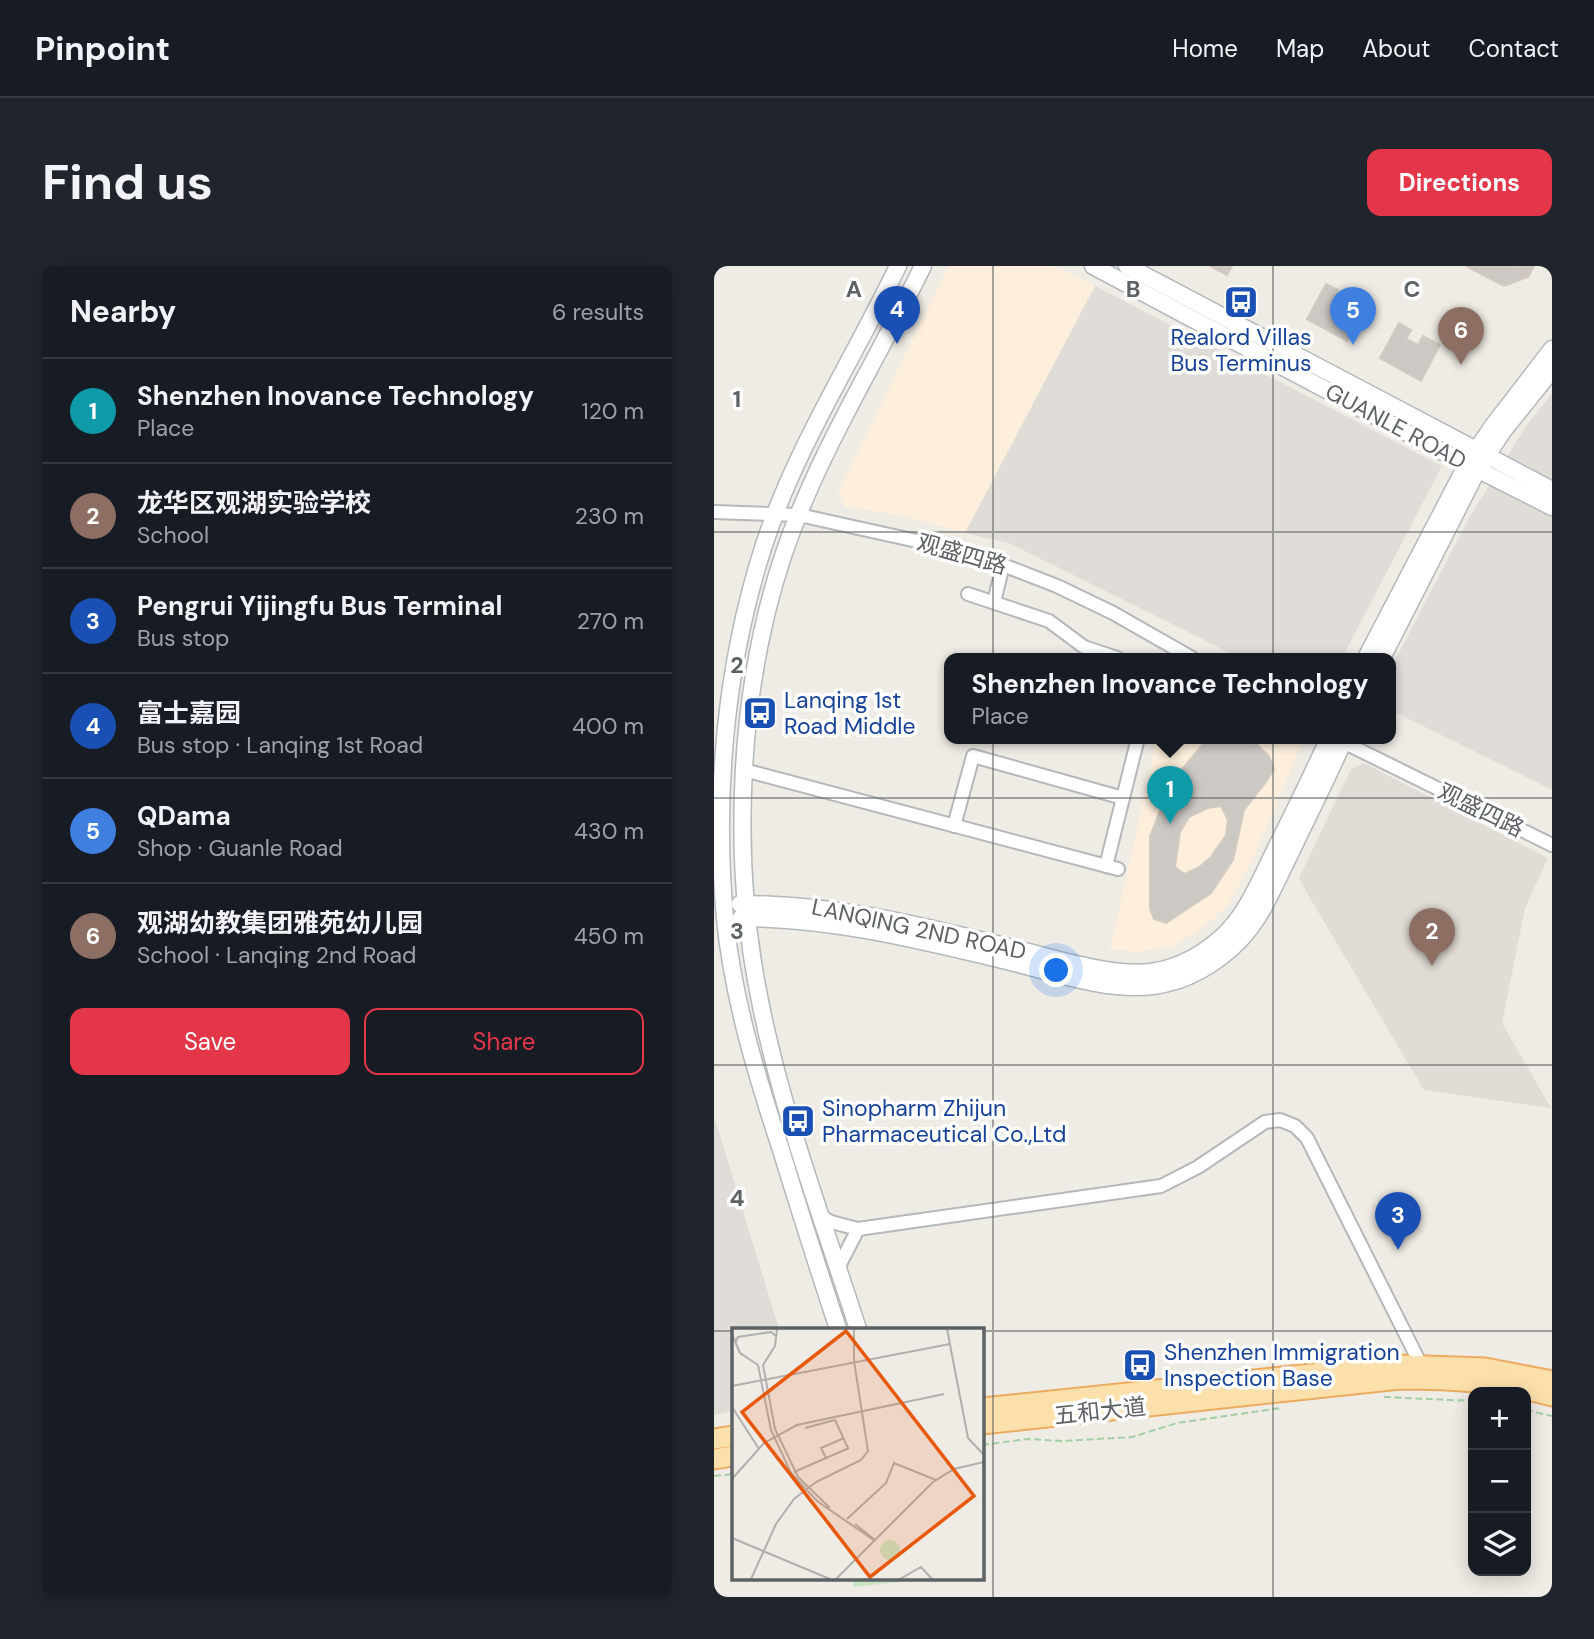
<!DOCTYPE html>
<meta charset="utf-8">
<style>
:root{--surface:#171b24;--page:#20242c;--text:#f1f3f6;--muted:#9ea1a6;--line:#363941;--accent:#e43649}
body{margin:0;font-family:"DM Sans","Noto Sans SC",sans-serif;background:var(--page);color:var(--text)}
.controls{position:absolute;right:21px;bottom:21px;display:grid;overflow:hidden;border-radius:14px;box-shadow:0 4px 18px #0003}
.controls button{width:63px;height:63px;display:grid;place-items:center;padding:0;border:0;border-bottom:2px solid var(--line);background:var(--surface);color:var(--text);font:35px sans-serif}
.you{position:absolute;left:343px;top:705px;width:24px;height:24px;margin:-18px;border:5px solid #fff;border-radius:50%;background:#1a73e8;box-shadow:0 0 0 10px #1a73e833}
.badge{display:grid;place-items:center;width:46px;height:46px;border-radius:50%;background:var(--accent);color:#fff;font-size:23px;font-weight:700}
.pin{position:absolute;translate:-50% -58px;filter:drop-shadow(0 2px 4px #0008)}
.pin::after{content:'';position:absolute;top:37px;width:24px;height:21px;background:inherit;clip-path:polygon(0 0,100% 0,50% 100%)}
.popup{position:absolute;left:230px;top:387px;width:452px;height:91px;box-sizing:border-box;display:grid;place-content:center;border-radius:14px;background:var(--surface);filter:drop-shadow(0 2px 5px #0005);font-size:23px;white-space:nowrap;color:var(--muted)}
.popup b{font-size:26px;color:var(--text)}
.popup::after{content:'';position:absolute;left:50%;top:100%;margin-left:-14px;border:14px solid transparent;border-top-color:var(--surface)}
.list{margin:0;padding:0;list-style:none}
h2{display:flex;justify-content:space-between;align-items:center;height:91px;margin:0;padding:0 28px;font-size:30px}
h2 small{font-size:23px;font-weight:400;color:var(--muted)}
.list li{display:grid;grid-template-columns:46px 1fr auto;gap:21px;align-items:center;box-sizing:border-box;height:105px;padding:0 28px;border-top:2px solid var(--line)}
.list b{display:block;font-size:26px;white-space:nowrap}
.list p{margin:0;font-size:23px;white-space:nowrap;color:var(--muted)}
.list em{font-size:23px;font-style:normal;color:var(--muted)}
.actions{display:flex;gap:14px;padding:21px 28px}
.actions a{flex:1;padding:16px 0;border:2px solid var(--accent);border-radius:14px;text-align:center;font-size:24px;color:var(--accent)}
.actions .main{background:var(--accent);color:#fff}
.icon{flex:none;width:38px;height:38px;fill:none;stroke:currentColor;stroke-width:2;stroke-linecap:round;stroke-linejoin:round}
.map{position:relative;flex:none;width:838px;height:1331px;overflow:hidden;border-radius:14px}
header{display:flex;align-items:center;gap:42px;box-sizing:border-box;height:98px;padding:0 35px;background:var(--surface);border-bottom:2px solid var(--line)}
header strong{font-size:33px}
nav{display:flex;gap:38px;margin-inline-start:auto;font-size:24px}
.intro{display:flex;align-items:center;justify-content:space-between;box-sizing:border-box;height:168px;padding:0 42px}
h1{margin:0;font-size:49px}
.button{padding:18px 32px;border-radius:14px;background:var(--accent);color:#fff;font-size:24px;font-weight:700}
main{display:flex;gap:42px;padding:0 42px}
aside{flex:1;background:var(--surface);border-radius:14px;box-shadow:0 4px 18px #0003}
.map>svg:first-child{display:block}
.commercial{fill:#fdefdc}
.industrial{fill:#e0ddd9}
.education{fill:#e2dcd6}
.green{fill:#c9e5c2}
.building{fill:#ccc8c4;stroke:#d3cbc3;stroke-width:2;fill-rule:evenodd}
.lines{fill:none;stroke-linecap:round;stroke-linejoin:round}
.street-casing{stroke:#b5b8bb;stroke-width:16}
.secondary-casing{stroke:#b4b9bc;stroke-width:19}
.primary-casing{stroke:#edab5f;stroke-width:23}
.path{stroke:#a2d0a5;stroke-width:2;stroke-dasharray:7 3.5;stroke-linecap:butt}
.street{stroke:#fff;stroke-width:12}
.secondary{stroke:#fff;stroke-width:16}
.primary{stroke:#fce0ac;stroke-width:19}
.grid{fill:none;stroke:#5d6265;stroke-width:2;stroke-opacity:0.55}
.labels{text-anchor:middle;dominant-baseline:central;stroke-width:7;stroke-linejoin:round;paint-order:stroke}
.transit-label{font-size:23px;fill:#164399;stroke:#fff;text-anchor:start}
.street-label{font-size:23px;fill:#5d6265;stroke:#fff}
.inset-road{fill:none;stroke:#b1b0ae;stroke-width:2}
.view{fill:#e8590c;fill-opacity:0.15;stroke:#e8590c;stroke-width:3.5}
.inset-edge{fill:none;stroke:#5d6265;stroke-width:3.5}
.grid-label{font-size:23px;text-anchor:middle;font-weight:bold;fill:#5d6265;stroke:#fff;stroke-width:7;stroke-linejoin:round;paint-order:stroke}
</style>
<header>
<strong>Pinpoint</strong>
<nav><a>Home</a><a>Map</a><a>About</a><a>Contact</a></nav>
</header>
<div class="intro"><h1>Find us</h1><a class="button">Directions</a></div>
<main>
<aside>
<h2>Nearby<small>6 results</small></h2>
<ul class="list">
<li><span class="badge" style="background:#0f9aa8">1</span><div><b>Shenzhen Inovance Technology</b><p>Place</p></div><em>120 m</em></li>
<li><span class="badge" style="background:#8d6e63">2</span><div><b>龙华区观湖实验学校</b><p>School</p></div><em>230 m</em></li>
<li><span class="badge" style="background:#1a4fb4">3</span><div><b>Pengrui Yijingfu Bus Terminal</b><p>Bus stop</p></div><em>270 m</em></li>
<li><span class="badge" style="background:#1a4fb4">4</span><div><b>富士嘉园</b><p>Bus stop · Lanqing 1st Road</p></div><em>400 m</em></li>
<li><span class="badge" style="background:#3f7fe0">5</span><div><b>QDama</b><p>Shop · Guanle Road</p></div><em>430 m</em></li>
<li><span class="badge" style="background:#8d6e63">6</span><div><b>观湖幼教集团雅苑幼儿园</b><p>School · Lanqing 2nd Road</p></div><em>450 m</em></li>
</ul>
<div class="actions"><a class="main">Save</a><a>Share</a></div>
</aside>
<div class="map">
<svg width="838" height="1331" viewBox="0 0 838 1331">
<rect width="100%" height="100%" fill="#efebe5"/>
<g class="commercial">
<polygon points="234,0 340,0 381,20 251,267 190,250 131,241 124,227"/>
<polygon points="443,472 585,472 588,477 539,593 515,638 487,664 456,681 425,686 396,683"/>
</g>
<g class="industrial">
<polygon points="381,20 728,200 628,392 526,392 295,277 251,267"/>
<polygon points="838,127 838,524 677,444 676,404 755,252 812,160"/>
<polygon points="0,850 65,1063 19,1063 19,1145 0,1149"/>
</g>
<polygon class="education" points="650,497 834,592 811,642 788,757 837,842 710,824 593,627 585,612 637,503"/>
<polygon class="green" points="138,1312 219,1312 140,1321"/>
<g class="building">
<polygon points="496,0 518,0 513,9"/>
<polygon points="752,0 820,0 814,11 790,20"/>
<polygon points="800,0 820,0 814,11 798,4"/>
<polygon points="612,18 624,24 619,33 630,40 636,30 652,40 633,75 593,53"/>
<polygon points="685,57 697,64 692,73 704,79 709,70 726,79 707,115 666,92"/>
<path d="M494,472h42l19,18 5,13 -8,13 -22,28 -11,50 -22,33 -45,30 -12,-4 -4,-10v-72l20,-53zM507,540l7,14 -2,15 -16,23 -12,10 -14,6 -9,-7 5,-35 9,-15 19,-9z"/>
</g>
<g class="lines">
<g class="street-casing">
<g id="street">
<polyline points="0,246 85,249 230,281 289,299 343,320 399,347 478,392"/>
<polyline points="254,328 335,355 370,381 403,392"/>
<polyline points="280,336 289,299"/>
<polyline points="621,472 838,579"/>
<polyline points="30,504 404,603"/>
<polyline points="240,560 259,490 409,532"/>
<polyline points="392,600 424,472"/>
<polyline points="108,951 117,956 144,963 447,920 484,901 551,856 566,854 581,860 593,872 707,1099"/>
<polyline points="124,1002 144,963"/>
</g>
</g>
<g class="secondary-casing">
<g id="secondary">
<polyline points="379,0 729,186 838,241"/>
<polyline points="413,0 838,224"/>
<polyline points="652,392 753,198 778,161 838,83"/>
<polyline points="668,392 764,203 789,165 838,104"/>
<path d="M26,638c95,0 174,20 265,42 42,10 105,31 146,26 29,-4 57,-20 78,-42 21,-23 33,-54 47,-82 18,-36 36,-73 53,-110"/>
<path d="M27,652c91,0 178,22 266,43 44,11 101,31 146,25 33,-4 64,-22 87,-46 22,-23 34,-54 48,-82 19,-40 39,-79 57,-120"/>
<path d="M124,1063c-19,-58 -38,-117 -56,-176 -25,-76 -49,-154 -57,-234 -11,-124 0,-252 38,-371 32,-100 90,-188 135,-282"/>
<path d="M144,1063c-35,-109 -77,-219 -99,-333 -28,-140 -21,-307 25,-443 35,-102 92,-191 139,-287"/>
</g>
</g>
<g class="primary-casing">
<g id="primary">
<polyline points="268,1142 685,1099 771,1102 838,1115"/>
<path d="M268,1158l418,-45c51,0 102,3 152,17"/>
<polyline points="0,1173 19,1170"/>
<polyline points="0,1193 19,1190"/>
</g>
</g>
<g class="path">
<polyline points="670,1131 759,1135"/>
<polyline points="812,1144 838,1150"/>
<polyline points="268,1179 314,1173 348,1175 418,1171 463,1157 567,1142"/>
<polyline points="0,1210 19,1208"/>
</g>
<use href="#street" class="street"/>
<use href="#secondary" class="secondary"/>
<use href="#primary" class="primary"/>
</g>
<path class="grid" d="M279,0v1331M559,0v1331M0,266h838M0,532h838M0,799h838M0,1065h19M268,1065h570"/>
<defs>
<g id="bus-square" transform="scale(1.75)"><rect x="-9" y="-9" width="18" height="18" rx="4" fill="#1a4fb4" stroke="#fff"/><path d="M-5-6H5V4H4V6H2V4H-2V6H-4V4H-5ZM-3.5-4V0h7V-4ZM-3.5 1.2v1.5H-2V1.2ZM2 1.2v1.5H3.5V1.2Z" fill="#fff"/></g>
</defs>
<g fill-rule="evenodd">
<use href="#bus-square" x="527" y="36"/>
<use href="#bus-square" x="46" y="447"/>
<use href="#bus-square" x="84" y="855"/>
<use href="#bus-square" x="426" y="1099"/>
</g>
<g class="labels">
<g class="transit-label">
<text x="527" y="71" text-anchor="middle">Realord Villas<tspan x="527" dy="26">Bus Terminus</tspan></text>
<text x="70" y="434">Lanqing 1st<tspan x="70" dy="26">Road Middle</tspan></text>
<text x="108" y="842">Sinopharm Zhijun<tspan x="108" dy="26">Pharmaceutical Co.,Ltd</tspan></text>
<text x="450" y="1086">Shenzhen Immigration<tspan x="450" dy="26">Inspection Base</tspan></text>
</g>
<g class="street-label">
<text transform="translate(682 160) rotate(28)">GUANLE ROAD</text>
<text transform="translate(248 288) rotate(16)">观盛四路</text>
<text transform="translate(767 544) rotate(26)">观盛四路</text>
<text transform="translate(205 663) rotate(12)">LANQING 2ND ROAD</text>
<text transform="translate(386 1145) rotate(-6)">五和大道</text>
</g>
</g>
<g transform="translate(18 1062)">
<rect width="252" height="252" fill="#efebe5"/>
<path d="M148 222a10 10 0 1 1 20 0a10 10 0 1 1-20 0Z" fill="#c9e5c2"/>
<path class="inset-road" d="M45,1l-2,17 -12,19 12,64 23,48 32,31M215,1l21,109 16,17M0,6l8,19 18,12 13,65 20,43 26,28 58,40M3,15l3,-6 33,-5 5,4M0,58l218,-42M0,79l27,42M73,100l30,-8 13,28M94,130l-5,-10 23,-10M62,144l55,-24M0,151l32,-36 33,-18 147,-31M115,191l39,-36 8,-20 42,17M123,196l20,16M0,210l98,41M19,251l25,-55 18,-25 22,-17 45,-22 7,-9 -14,-90v-32M104,251l97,-97 21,-13 30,-7M168,251l21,-12 11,12"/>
<path class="view" d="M114,3l128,165 -104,81 -128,-165z"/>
<rect width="252" height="252" class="inset-edge"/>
</g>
<g class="grid-label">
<text x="140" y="31">A</text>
<text x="419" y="31">B</text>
<text x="698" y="31">C</text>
<text x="23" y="141">1</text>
<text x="23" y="407">2</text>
<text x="23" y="673">3</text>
<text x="23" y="940">4</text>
</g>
</svg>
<div class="controls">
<button>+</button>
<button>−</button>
<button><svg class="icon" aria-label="layers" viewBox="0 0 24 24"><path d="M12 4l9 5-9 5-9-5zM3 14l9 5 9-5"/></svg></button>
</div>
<div class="you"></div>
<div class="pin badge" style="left:456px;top:558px;background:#0f9aa8">1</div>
<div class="popup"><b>Shenzhen Inovance Technology</b>Place</div>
<div class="pin badge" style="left:718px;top:700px;background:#8d6e63">2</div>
<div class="pin badge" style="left:684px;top:984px;background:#1a4fb4">3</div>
<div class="pin badge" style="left:183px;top:78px;background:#1a4fb4">4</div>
<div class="pin badge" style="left:639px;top:79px;background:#3f7fe0">5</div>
<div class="pin badge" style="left:747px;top:99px;background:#8d6e63">6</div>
</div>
</main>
